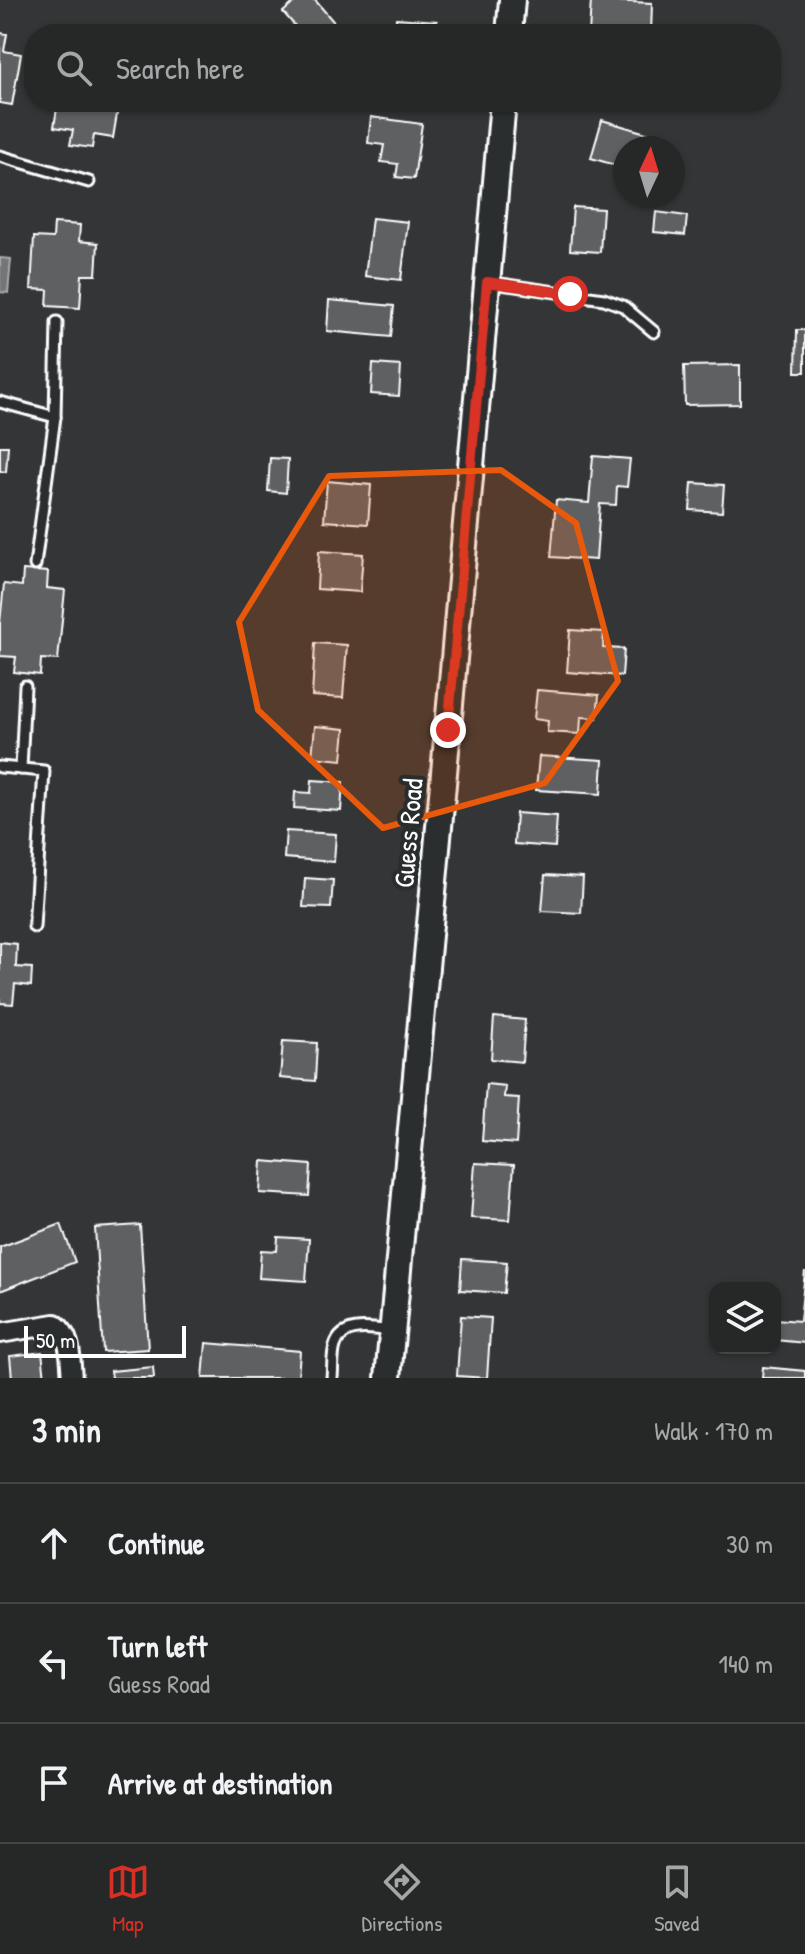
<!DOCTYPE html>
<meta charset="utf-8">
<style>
:root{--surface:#262828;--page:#2e3030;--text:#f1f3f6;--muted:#a4a6a8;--line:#424445;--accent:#d93025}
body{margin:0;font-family:"Patrick Hand",sans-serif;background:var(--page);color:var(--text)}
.controls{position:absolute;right:24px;bottom:24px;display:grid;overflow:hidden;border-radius:16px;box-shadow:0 2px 6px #0004}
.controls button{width:72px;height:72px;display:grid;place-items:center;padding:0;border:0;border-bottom:2px solid var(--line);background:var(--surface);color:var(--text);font:40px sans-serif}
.compass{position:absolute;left:613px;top:136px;width:72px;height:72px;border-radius:50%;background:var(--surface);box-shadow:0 2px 6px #0004;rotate:4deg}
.scale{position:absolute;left:24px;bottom:20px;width:162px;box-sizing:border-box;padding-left:8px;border:4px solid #fff;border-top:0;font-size:22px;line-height:28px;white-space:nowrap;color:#fff;-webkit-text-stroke:6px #2a2d2e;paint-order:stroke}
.stop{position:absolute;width:24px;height:24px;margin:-18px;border:6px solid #d93025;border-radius:50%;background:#fff}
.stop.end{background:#d93025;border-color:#fff;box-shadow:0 2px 8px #0008}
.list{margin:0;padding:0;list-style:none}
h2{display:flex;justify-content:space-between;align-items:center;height:104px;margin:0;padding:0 32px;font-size:34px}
h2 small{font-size:26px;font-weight:400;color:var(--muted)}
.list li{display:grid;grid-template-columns:52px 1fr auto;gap:24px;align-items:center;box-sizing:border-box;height:120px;padding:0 32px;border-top:2px solid var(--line)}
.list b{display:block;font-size:30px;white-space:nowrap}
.list p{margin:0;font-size:26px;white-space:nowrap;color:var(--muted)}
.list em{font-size:26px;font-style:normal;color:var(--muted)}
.icon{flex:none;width:44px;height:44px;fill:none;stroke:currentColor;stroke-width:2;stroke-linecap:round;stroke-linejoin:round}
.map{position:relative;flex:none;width:805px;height:1378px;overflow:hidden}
.search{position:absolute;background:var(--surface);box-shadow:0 2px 6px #0004;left:24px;right:24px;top:24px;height:88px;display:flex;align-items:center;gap:20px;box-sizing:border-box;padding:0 28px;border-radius:32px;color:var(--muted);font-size:30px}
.sheet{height:464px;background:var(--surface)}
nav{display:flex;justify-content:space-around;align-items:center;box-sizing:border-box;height:112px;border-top:2px solid var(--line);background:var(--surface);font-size:22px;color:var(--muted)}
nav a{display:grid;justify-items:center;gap:4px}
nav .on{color:var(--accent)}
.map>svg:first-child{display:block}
.water{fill:#737576;stroke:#abacad;stroke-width:2}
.building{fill:#5f6162;stroke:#fff;stroke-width:2}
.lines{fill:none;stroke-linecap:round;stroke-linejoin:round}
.lane-casing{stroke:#fff;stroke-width:15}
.street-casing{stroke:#fff;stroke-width:24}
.secondary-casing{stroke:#fff;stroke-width:30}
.lane{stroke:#2a2d2e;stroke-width:9}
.street{stroke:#2a2d2e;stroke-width:18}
.secondary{stroke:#2a2d2e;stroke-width:24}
.route{stroke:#d93025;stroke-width:10}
.marked{fill:#e8590c;fill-opacity:0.2;stroke:#e8590c;stroke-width:6;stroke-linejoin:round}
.labels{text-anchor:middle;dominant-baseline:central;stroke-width:8;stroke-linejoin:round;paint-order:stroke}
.street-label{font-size:28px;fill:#fff;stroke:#2a2d2e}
</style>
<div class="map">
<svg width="805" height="1378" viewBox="0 0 805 1378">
<rect width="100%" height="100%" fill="#333536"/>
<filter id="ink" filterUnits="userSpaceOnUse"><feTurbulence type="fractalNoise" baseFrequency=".0125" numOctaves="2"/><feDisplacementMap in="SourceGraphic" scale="16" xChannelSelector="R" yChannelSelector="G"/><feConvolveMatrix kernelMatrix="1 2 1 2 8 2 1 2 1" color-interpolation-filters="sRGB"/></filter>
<g filter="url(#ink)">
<polygon class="water" points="0,258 11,259 8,293 0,292"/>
<g class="building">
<polygon points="297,0 315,0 344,34 302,34 283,12"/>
<polygon points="591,0 652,3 651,34 589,34"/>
<polygon points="396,18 437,21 436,34 395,34"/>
<polygon points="0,33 7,34 4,51 21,54 12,105 0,103"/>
<polygon points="58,102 119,102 113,138 94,135 92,148 70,145 73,130 54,127"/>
<polygon points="371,117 422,124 414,179 396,177 398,164 381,162 384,145 368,143"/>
<polygon points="602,120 673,141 670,148 625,148 625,168 591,158"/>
<polygon points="573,207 603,209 600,252 570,250"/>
<polygon points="656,212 687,216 685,235 654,232"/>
<polygon points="372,218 408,222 401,280 365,276"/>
<polygon points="54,223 80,225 79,241 98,243 96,275 82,275 80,308 47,306 48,290 31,289 34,237 53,238"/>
<polygon points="329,300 394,306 391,337 327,331"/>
<polygon points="797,330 805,330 805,372 796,372"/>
<polygon points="373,364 401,366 399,396 371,394"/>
<polygon points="740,365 740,404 685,405 684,366"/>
<polygon points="0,446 8,446 6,472 0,471"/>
<polygon points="593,456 630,459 627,487 617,486 616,505 600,504 596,560 551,557 556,500 589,503"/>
<polygon points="270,458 288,459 286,493 268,491"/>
<polygon points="327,481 371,485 368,524 324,521"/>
<polygon points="692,483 724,485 722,512 690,510"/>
<polygon points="319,551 363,554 360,592 317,589"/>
<polygon points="23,570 48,572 47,588 65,590 58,660 41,659 40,675 14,672 16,657 0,656 0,623 4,584 22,586"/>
<polygon points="570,630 604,632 603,648 624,649 622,676 567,672"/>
<polygon points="315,643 347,645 343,698 312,696"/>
<polygon points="537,690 599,695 597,718 581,717 580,734 547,732 548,721 534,719"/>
<polygon points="315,726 345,729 342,760 312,757"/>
<polygon points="539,756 603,760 601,794 536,790"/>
<polygon points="312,780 343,782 341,811 294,808 295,792 311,793"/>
<polygon points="516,813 557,816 555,847 514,844"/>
<polygon points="286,831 336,834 334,862 284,858"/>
<polygon points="545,875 583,877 581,913 542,911"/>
<polygon points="305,878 333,880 331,908 303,907"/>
<polygon points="0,942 17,944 16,967 32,968 31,986 15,984 13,1004 0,1003"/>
<polygon points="494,1017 525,1020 522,1062 491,1059"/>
<polygon points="283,1041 317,1043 315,1081 280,1078"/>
<polygon points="486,1084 505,1086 504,1097 519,1098 516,1144 482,1141"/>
<polygon points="262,1161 311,1165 309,1196 260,1193"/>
<polygon points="475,1163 514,1165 510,1220 471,1218"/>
<polygon points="61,1224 75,1262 0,1291 0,1247"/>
<polygon points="140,1225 148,1349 103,1352 95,1228"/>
<polygon points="278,1237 309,1239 306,1281 259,1278 261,1250 277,1251"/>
<polygon points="462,1259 507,1262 504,1293 460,1290"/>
<polygon points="805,1271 805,1343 775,1340 775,1319 800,1321"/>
<polygon points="461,1316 491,1318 487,1378 457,1376"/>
<polygon points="206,1343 300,1351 298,1378 203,1378"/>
<polygon points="42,1352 45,1378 12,1378 10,1356"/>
<polygon points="153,1367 154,1378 112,1378 111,1371"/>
<polygon points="763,1367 805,1371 805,1378 762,1378"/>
</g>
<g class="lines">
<g class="lane-casing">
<g id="lane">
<polyline points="0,156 89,182"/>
<polyline points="487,282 604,299 623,306 654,332"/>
<polyline points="0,402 55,417"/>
<polyline points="35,565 55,417 57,322"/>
<polyline points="0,767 44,771 34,927"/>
<polyline points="21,769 25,686"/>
<path d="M332,1378c1,-10 0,-23 3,-32 7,-24 38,-17 57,-15"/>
</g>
</g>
<g class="street-casing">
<path id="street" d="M0,1333l55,-9c17,12 15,35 17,54"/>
</g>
<g class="secondary-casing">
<g id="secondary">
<polyline points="509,34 512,0"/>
<polyline points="388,1378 444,773 503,102"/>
</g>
</g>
<use href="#lane" class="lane"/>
<use href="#street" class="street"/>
<use href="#secondary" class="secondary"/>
</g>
</g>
<g class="lines" filter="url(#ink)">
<polyline class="route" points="448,730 487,282 570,294"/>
</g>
<path class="marked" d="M501,470l75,53 42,158 -73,102 -162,45 -125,-118 -19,-88 90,-146z"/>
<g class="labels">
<g class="street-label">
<text transform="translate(408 833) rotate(-85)">Guess Road</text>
</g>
</g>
</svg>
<div class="controls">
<button><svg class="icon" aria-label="layers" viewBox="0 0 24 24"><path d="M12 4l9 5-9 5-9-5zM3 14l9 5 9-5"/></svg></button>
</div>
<svg class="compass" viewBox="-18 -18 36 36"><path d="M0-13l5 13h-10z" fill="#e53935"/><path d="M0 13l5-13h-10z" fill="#a4a6a8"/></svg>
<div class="scale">50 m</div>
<div class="stop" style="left:570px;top:294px"></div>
<div class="stop end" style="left:448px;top:730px"></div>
<div class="search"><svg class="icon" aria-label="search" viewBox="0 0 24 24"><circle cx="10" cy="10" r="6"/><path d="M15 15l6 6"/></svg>Search here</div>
</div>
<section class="sheet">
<h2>3 min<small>Walk · 170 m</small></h2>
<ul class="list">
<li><svg class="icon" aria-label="ahead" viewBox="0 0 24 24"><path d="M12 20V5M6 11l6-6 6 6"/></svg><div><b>Continue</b></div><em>30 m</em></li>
<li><svg class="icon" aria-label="left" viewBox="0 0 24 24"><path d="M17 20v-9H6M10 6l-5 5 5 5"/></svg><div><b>Turn left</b><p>Guess Road</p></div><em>140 m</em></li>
<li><svg class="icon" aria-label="arrive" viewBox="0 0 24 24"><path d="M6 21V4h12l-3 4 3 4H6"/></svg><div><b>Arrive at destination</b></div></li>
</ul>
</section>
<nav>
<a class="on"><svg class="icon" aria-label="map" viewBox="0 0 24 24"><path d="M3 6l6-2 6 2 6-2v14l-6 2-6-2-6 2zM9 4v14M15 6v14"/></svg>Map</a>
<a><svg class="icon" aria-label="directions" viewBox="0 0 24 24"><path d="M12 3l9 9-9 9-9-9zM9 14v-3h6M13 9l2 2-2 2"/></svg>Directions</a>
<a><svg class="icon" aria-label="saved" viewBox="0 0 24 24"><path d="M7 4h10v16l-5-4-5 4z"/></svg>Saved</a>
</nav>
